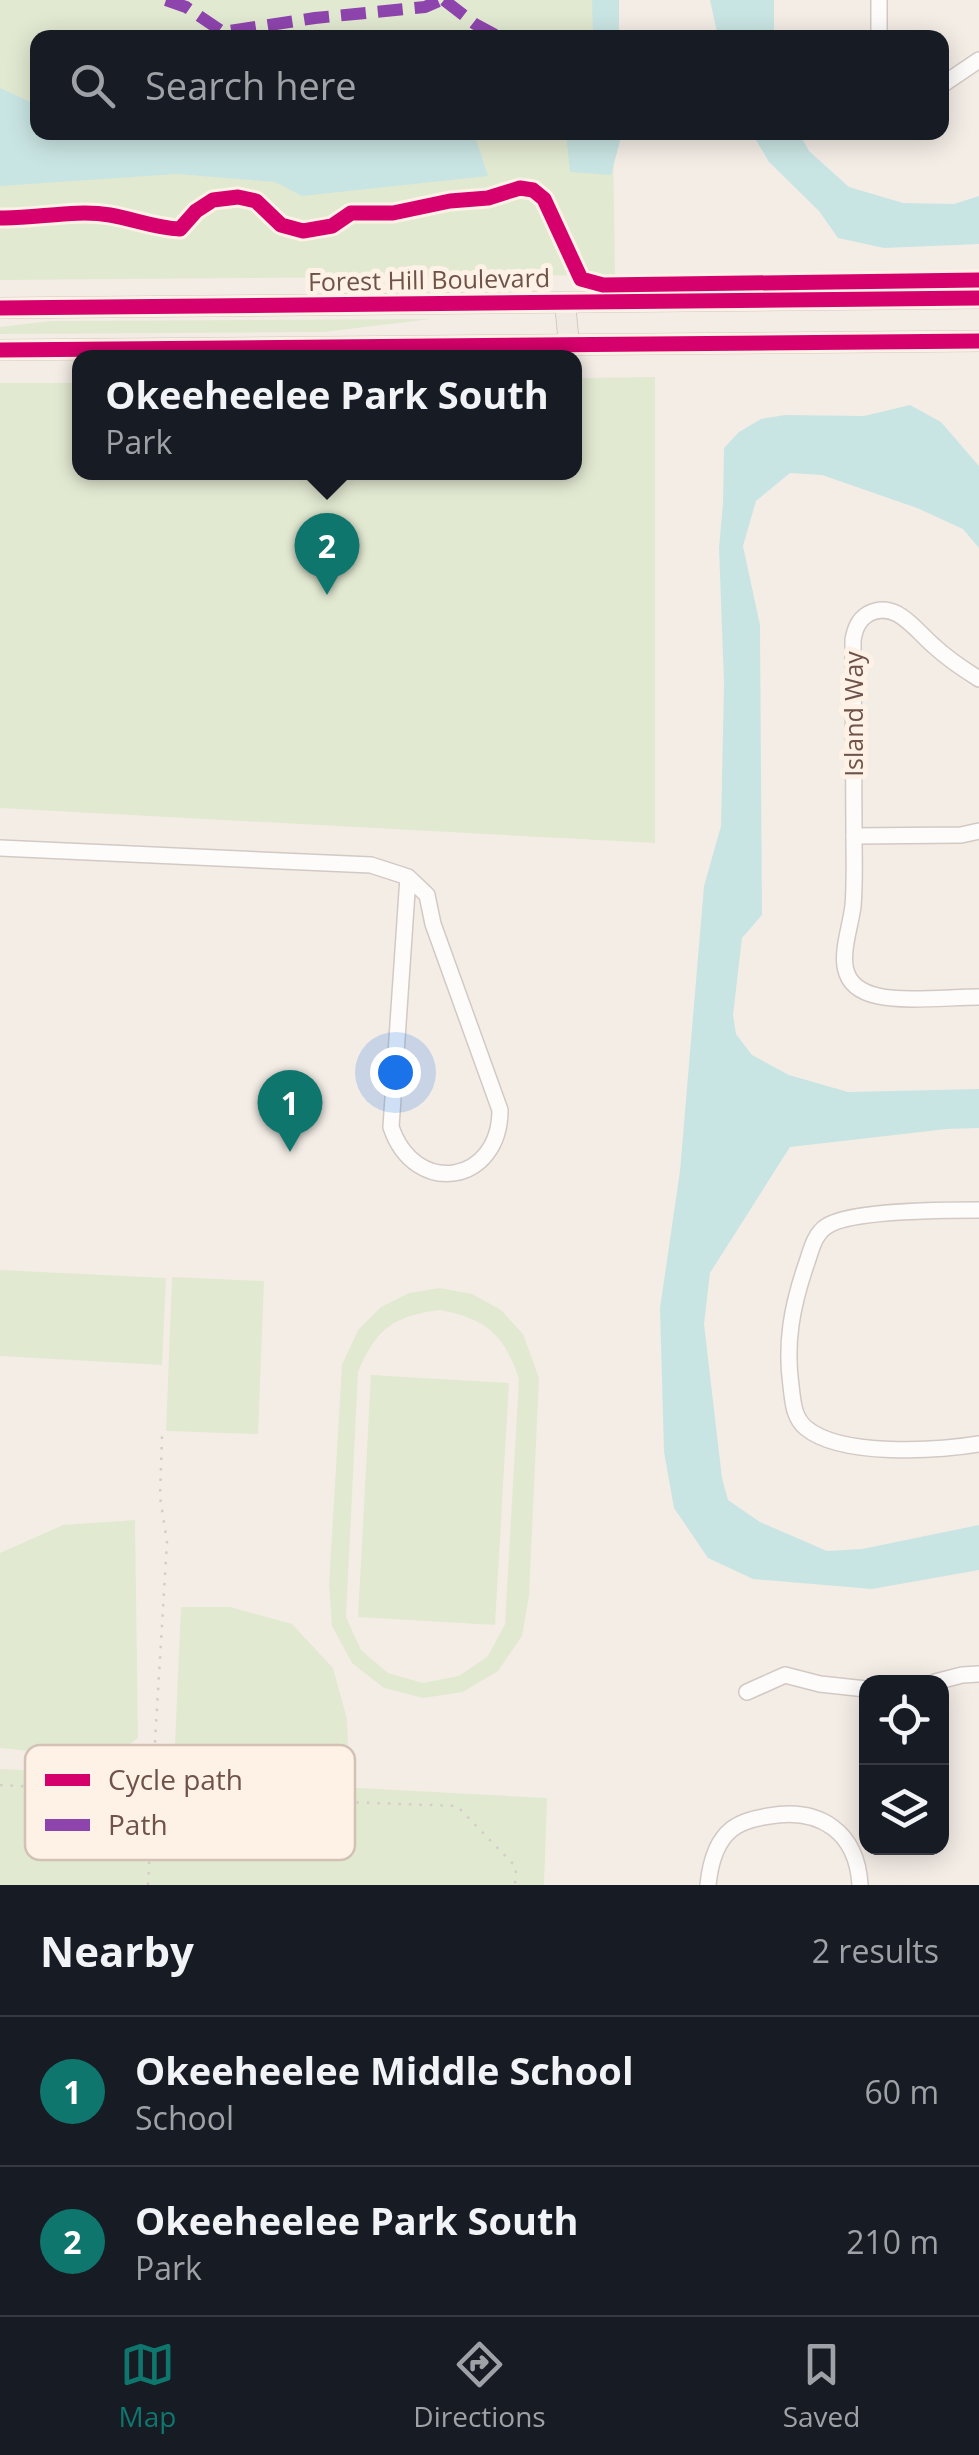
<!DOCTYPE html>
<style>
:root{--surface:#171b24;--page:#242831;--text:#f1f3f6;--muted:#9ea1a6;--line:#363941;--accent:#0f766e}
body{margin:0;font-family:"Open Sans",sans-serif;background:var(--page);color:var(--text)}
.controls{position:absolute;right:30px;bottom:30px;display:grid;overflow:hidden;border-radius:20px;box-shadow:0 5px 25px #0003}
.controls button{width:90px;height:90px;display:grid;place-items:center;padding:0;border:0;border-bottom:2px solid var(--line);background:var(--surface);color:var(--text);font:50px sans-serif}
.you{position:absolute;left:395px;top:1072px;width:35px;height:35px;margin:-25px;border:8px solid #fff;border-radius:50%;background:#1a73e8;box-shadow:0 0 0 15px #1a73e833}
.badge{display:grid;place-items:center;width:65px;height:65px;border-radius:50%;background:var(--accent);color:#fff;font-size:32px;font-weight:700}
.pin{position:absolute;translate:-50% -82px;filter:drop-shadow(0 2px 5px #0008)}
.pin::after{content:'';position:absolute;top:52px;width:35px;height:30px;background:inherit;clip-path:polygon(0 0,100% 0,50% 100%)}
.popup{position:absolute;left:72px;top:350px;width:510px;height:130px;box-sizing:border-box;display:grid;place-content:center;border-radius:20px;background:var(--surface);filter:drop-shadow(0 2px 8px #0005);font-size:32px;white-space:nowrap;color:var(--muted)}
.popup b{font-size:38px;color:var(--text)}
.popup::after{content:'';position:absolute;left:50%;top:100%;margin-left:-20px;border:20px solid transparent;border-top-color:var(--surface)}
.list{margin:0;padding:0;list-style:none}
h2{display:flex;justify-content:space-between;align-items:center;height:130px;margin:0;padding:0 40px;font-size:42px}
h2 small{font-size:32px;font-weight:400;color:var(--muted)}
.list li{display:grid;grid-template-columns:65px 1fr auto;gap:30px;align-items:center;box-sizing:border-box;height:150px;padding:0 40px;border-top:2px solid var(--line)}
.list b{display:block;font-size:38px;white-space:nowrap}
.list p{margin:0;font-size:32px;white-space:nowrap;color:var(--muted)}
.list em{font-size:32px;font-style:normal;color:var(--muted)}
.icon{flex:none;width:55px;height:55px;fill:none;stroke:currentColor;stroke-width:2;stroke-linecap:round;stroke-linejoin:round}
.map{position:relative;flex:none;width:979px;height:1885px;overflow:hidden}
.search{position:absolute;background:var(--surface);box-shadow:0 5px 25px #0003;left:30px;right:30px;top:30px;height:110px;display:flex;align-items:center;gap:25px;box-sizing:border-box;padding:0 35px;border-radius:20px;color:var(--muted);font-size:38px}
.sheet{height:430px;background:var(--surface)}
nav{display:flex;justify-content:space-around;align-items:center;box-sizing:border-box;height:140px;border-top:2px solid var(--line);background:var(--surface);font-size:28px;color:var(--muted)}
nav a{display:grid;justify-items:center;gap:5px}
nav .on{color:var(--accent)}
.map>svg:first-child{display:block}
.green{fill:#e2e9d1;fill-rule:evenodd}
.water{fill:#c9e5e3}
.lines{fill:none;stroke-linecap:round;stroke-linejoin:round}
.minor-casing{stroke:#d2c9c4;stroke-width:18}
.major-casing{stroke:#d3c9c4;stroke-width:22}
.path{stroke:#d5ccc9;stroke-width:2.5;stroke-dasharray:2.5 8;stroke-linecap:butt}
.minor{stroke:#fdfcfb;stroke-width:15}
.major{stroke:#f0eae3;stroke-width:20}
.quiet{stroke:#8e44ad;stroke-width:12;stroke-dasharray:25 12;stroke-linecap:butt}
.cycleway-casing{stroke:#fef1e5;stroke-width:21}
.cycleway{stroke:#d6006c;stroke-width:15}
.labels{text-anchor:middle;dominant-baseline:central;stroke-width:10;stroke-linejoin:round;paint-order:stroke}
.street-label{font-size:25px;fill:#6f5249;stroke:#fef1e5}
.key{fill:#fef1e5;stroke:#d3c1b6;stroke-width:2.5}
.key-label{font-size:28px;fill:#6f5249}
</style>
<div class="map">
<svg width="979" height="1885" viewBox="0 0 979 1885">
<rect width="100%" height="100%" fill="#f4ede6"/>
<g class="green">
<polygon points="0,0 612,0 612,37 38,38 38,132 613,133 615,275 0,280"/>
<polygon points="431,319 324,332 0,334 0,327 51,321"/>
<polygon points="655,377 655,843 0,808 0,383 79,383 80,472 574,472 575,378"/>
<polygon points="0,1270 166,1278 162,1365 0,1356"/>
<polygon points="172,1277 264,1281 258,1434 166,1431"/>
<path d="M440,1288l32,6 29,16 22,24 16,44 -10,218 -7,40 -24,35 -35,21 -40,6 -39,-10 -32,-25 -20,-37 -3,-41 13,-220 16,-35 23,-23 28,-14zM440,1310c46,9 64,24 79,69l-14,245 -17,32 -29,20 -36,7 -35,-10 -27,-23 -15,-33 12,-245c18,-43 35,-56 82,-62z"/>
<polygon points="371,1375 509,1383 495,1625 358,1617"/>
<polygon points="135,1520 138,1738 111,1759 0,1748 0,1553 63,1525"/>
<polygon points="181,1607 230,1607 292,1624 333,1668 347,1719 349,1771 200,1768 175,1744"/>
<polygon points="0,1769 547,1798 544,1885 0,1885"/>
</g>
<g class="water">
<polygon points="592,0 619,0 619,37 593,37"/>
<polygon points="710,0 774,0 774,37 718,37"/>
<polygon points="0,88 37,105 38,132 474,133 488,176 302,196 275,182 177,174 0,186"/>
<polygon points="566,133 620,133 620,141 611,175 570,172"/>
<polygon points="752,133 799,133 809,151 849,187 903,203 954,204 979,196 979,244 884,248 838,238 819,211 769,162"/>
<polygon points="910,405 941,422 979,466 979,548 963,529 917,508 822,475 790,473 756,501 743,546 760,625 762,915 742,938 733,1015 736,1034 752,1055 789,1075 848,1092 979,1089 979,1128 947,1129 790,1147 710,1273 704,1324 722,1478 728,1500 760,1522 827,1551 862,1549 979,1525 979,1570 872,1589 753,1579 708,1558 674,1508 664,1452 660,1308 680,1171 704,886 721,826 724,683 719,548 723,503 724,448 739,432 761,419 785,415 864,416"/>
</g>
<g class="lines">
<g class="minor-casing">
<g id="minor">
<polyline points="879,0 879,38"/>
<polyline points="942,85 979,60"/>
<path d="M979,679c-16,-10 -31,-20 -45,-33 -19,-16 -38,-47 -66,-32 -10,6 -13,15 -15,26l1,196 107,-1 18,-4"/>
<path d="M854,836c0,23 1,46 -1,70 -4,33 -27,79 25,90 26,6 73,1 101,1"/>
<path d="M0,848l371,17 37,12 19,18 6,29 67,186c0,74 -85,88 -109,17l17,-250"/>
<path d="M979,1210c-32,0 -128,0 -152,16 -13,8 -16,25 -21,39 -14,41 -21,78 -15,121 2,15 2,31 15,42 35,29 131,23 173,16"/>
<polyline points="935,1682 962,1675 979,1674"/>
<polyline points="747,1692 785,1675 820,1684 866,1689"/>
<path d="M708,1885c2,-20 7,-43 24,-56 10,-8 24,-11 37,-13 51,-9 88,16 91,69"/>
</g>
</g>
<g class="major-casing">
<g id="major">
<polyline points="565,303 569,345"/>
<polyline points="0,308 979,298"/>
<polyline points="0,350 979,341"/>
</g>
</g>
<g class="path">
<polyline points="153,1774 167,1542 160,1497 162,1436"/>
<path d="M153,1774l21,7 4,15 -8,27c-19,5 -21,7 -37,-7l-1,-24 7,-15z"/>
<polyline points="0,1785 132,1792"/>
<polyline points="178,1796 457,1806 516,1867 515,1885"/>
<polyline points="148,1885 151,1829"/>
</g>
<use href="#minor" class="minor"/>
<use href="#major" class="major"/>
<g class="quiet">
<polyline points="166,0 186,7 223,32 315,18 425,7 441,0"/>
<polyline points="444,0 475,24 499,37"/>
</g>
<g class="cycleway-casing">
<g id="cycleway">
<path d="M0,218c36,1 74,-9 110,-3 24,4 45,13 70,14l16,-18 17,-11 25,-3 18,4 25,24 22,6 29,-5 19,-13h42l57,-12 38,-3 32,-10 13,2 11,9 37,80 22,6 376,-5"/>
<polyline points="0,308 979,298"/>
<polyline points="0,350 979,341"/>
</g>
</g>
<use href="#cycleway" class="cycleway"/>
</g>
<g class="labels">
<g class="street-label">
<text transform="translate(429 279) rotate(-1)">Forest Hill Boulevard</text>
<text transform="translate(853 714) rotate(-90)">Island Way</text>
</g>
</g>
<rect x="25" y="1745" width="330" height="115" rx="15" class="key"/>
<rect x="45" y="1774" width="45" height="12" fill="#d6006c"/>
<rect x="45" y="1819" width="45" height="12" fill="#8e44ad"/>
<g class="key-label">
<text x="108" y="1790">Cycle path</text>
<text x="108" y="1835">Path</text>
</g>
</svg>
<div class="controls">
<button><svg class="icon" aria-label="locate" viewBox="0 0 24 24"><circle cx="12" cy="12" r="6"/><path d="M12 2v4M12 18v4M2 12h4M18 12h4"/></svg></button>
<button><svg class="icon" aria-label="layers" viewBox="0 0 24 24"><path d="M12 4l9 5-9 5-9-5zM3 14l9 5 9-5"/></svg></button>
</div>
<div class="you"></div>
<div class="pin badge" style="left:290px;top:1152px">1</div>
<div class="pin badge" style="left:327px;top:595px">2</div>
<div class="popup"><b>Okeeheelee Park South</b>Park</div>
<div class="search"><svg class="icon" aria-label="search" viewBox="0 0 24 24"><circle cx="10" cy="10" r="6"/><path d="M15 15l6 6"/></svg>Search here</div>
</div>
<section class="sheet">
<h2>Nearby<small>2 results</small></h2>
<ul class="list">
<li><span class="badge">1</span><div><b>Okeeheelee Middle School</b><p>School</p></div><em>60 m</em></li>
<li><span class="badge">2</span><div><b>Okeeheelee Park South</b><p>Park</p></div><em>210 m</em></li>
</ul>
</section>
<nav>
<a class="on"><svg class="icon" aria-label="map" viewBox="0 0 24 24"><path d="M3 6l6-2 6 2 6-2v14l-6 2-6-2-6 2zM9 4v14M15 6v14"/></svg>Map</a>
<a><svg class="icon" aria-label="directions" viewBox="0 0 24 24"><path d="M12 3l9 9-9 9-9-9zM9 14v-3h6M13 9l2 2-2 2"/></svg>Directions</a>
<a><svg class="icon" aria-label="saved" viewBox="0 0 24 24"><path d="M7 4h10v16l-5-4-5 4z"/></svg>Saved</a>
</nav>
